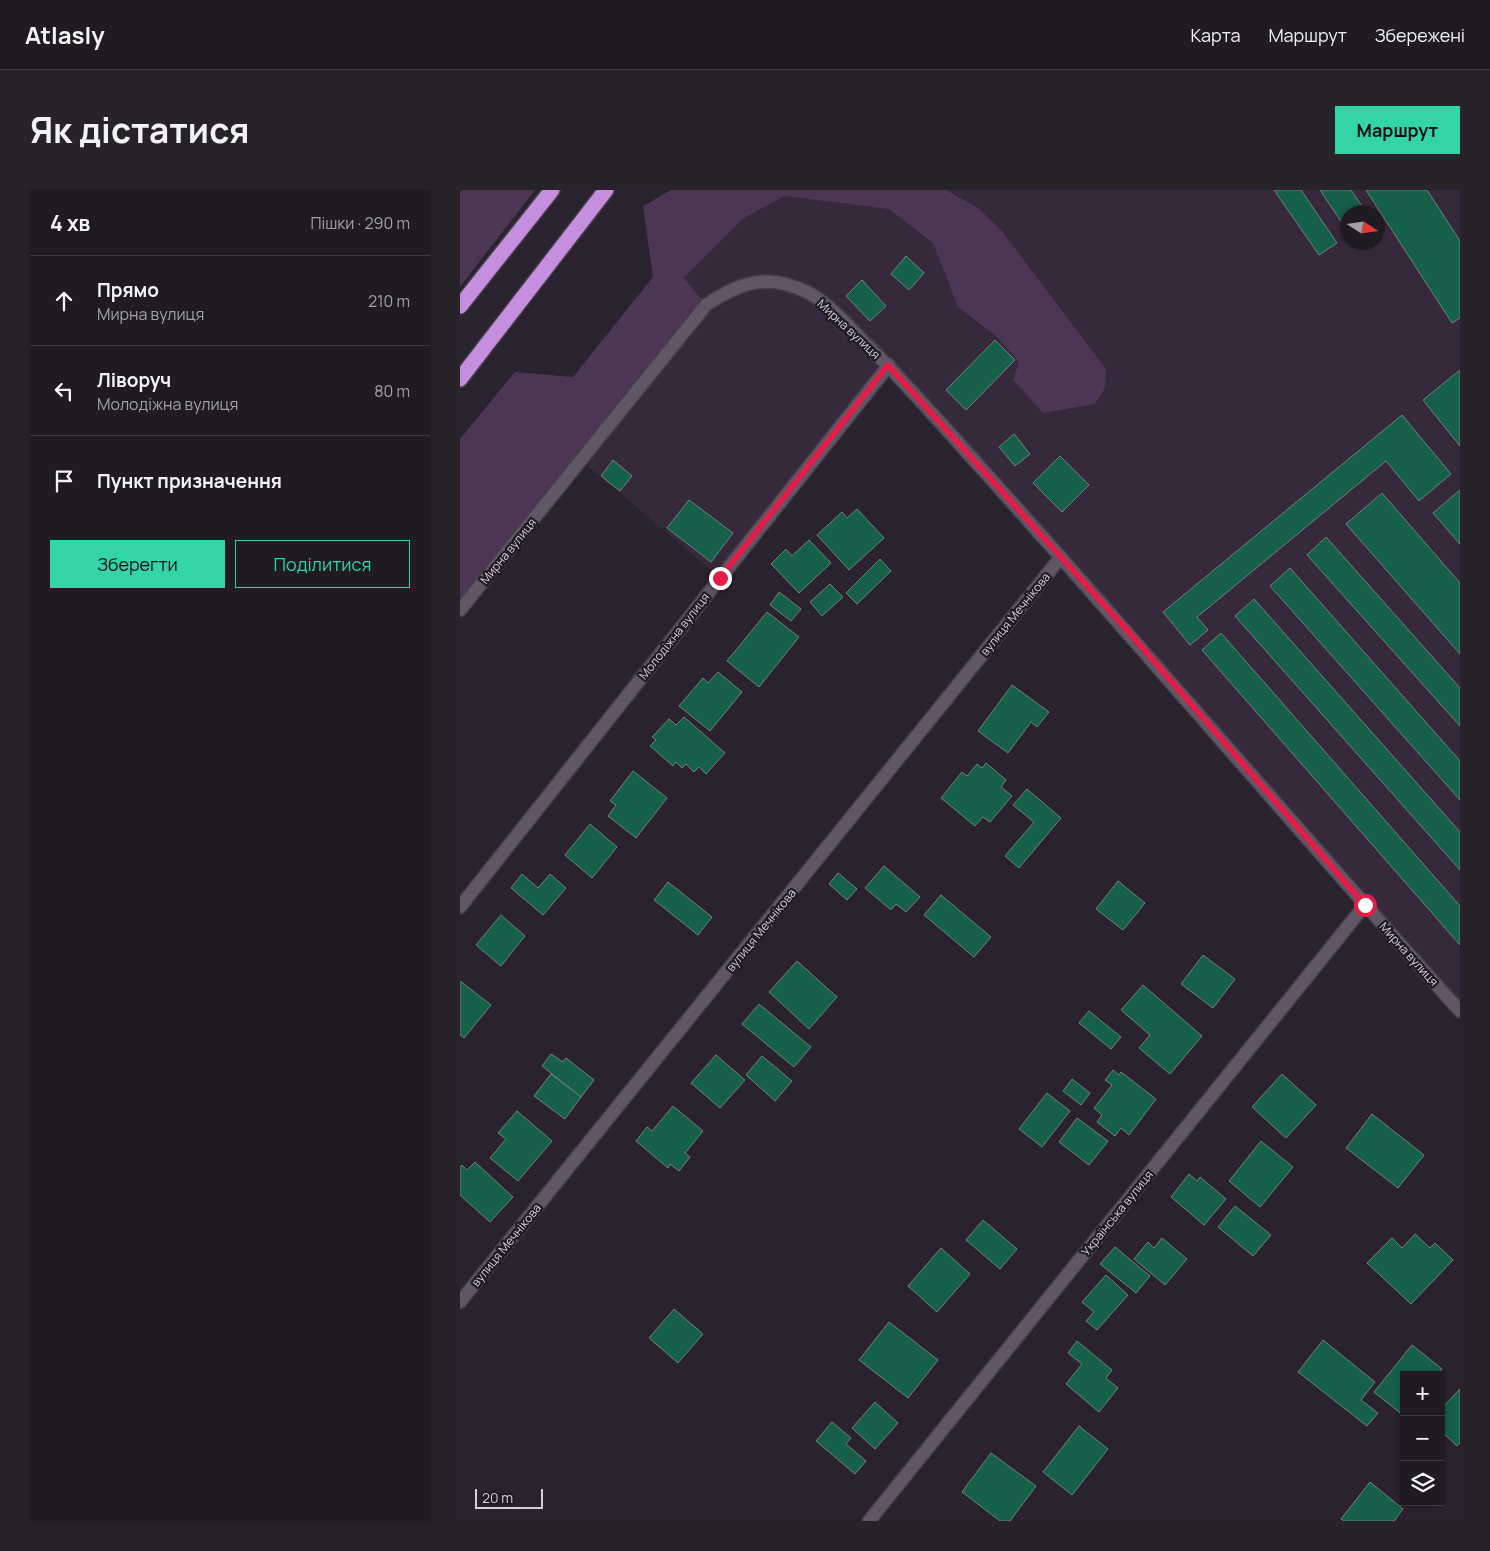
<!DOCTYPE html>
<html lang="uk">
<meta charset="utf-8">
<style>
:root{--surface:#201a23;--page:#28232b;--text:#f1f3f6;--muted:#a2a1a6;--line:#3d3841;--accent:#32d4a8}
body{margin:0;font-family:Manrope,sans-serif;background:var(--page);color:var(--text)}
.controls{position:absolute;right:15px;bottom:15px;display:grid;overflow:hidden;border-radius:0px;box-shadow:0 2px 8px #0003}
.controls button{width:45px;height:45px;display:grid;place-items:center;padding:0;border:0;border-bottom:1px solid var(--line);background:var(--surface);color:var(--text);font:25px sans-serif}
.compass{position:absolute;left:880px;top:15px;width:45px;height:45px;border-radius:50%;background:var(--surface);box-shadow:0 2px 8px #0003;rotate:102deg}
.scale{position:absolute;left:15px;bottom:12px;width:68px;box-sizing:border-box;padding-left:5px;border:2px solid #d6d1d9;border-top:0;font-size:14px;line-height:18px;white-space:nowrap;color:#d6d1d9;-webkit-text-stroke:4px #211925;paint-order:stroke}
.stop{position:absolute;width:15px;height:15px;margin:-11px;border:4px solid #e11d48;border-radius:50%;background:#fff}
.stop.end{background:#e11d48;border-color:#fff;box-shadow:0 1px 5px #0008}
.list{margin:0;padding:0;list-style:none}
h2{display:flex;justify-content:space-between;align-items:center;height:65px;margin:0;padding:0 20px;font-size:21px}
h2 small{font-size:16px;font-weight:400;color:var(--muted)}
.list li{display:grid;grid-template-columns:32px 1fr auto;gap:15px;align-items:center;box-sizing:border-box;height:90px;padding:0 20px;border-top:1px solid var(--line)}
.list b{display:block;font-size:19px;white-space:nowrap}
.list p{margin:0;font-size:16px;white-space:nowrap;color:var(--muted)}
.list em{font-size:16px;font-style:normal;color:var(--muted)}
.actions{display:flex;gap:10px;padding:15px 20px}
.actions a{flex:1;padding:11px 0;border:1px solid var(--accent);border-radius:0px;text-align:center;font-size:18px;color:var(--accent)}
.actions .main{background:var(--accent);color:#111}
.icon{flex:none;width:28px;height:28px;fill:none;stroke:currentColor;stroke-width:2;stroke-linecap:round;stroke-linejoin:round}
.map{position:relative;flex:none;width:1000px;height:1331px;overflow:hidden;border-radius:0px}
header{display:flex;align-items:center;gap:30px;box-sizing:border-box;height:70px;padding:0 25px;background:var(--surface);border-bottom:1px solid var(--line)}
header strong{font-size:24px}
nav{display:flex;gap:28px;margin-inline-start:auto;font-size:18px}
.intro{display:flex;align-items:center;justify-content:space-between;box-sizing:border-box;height:120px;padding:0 30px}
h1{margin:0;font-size:35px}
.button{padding:12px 22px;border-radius:0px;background:var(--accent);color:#111;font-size:18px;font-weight:700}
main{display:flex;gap:30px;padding:0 30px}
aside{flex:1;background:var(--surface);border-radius:0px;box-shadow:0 2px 8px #0003}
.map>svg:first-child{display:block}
.built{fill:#36293b;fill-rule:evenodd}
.green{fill:#4b3654}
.building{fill:#165f4b;stroke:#6f837b}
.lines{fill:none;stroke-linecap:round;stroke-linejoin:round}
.minor-casing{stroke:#463f49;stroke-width:15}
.highway-casing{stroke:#463f49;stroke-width:18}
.minor{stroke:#605665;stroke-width:12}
.highway{stroke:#c68ede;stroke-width:15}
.route{stroke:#e11d48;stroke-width:6}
.labels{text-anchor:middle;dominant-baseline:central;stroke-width:4.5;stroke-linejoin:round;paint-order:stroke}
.street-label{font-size:12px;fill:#d6d1d9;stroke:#211925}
</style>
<header>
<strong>Atlasly</strong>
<nav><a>Карта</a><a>Маршрут</a><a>Збережені</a></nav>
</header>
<div class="intro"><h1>Як дістатися</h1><a class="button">Маршрут</a></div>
<main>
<aside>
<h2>4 хв<small>Пішки · 290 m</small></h2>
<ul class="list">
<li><svg class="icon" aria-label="ahead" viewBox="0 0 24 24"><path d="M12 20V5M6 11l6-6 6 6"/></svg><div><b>Прямо</b><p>Мирна вулиця</p></div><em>210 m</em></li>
<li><svg class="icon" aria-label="left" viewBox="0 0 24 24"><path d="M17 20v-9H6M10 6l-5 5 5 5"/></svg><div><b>Ліворуч</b><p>Молодіжна вулиця</p></div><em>80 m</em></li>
<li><svg class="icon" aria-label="arrive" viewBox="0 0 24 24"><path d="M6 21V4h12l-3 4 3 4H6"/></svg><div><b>Пункт призначення</b></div></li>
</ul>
<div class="actions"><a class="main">Зберегти</a><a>Поділитися</a></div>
</aside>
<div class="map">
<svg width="1000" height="1331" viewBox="0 0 1000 1331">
<rect width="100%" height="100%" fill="#2b222f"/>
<path class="built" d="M319,0h681v821l-571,-646 -169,213 -139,-118 103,-181 60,-61 41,-22zM888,22h30v30h-30z"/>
<g class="green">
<polygon points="2,0 75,0 0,97 0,2"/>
<polygon points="211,0 486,0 518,18 541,40 646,179 645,198 635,214 583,223 553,190 559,172 535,145 498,117 473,53 429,19 325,6 284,28 224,88 246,115 0,420 0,249 55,182 113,187 193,87 183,16"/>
</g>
<g class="building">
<polygon points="814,0 841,0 877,53 859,65"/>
<polygon points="860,0 891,0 906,22 888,22 888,42"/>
<polygon points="906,0 967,0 1000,51 1000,128 992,133"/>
<polygon points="446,66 464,83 449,100 431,84"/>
<polygon points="402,90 426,116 410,131 386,106"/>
<polygon points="535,150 555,170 506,220 486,200"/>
<polygon points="1000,180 1000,256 963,210"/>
<polygon points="942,225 991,284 959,311 926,271 737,427 748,440 730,455 703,422"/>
<polygon points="554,244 570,264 555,276 539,257"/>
<polygon points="600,266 629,295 602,322 573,293"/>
<polygon points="153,270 172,286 160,301 141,286"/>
<polygon points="1000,300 1000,354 973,323"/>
<polygon points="922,303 1000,393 1000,464 886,334"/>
<polygon points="229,310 273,343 251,372 207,338"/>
<polygon points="397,319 424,348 389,380 357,345 382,322 387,328"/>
<polygon points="866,347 1000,498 1000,536 847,365"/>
<polygon points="349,350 371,373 339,403 311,374 326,359 332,366"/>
<polygon points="420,369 431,381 397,414 386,403"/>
<polygon points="830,378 1000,571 1000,610 810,396"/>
<polygon points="370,394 383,407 362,426 350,412"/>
<polygon points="319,402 341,419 331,431 310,415"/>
<polygon points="794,409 1000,642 1000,680 775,426"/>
<polygon points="307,422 339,447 299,497 267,471"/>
<polygon points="761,443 1000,716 1000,755 742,460"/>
<polygon points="258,482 282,502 250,541 219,516 243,488 248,493"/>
<polygon points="552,495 589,522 577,537 571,532 548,563 518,541"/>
<polygon points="224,527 265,563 246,584 239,577 234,582 226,574 222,578 216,572 213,576 190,556 196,550 192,547 209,529 216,535"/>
<polygon points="526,573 546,590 541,597 552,606 530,632 523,627 515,636 481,608 502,582 507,586 517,574 522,578"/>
<polygon points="173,581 207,608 176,648 148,626 156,615 150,611"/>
<polygon points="567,599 601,628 559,678 545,666 574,632 553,615"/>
<polygon points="130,634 157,657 132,688 105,665"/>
<polygon points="424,676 460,707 446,722 436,714 431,720 405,698"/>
<polygon points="378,683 397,699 387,710 369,694"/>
<polygon points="62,684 78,698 90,684 106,698 83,725 51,698"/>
<polygon points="658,691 685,713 663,740 636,719"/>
<polygon points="208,692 252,727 238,745 194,710"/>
<polygon points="481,705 531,747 514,767 464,725"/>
<polygon points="41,725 65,746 41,776 16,755"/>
<polygon points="743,765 775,789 753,818 721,794"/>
<polygon points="337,771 377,807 349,839 309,802"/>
<polygon points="0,791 31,815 4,848 0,845"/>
<polygon points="683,795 742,846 710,884 679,858 690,845 661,820"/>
<polygon points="299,814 351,857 334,877 282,834"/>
<polygon points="629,821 661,847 651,859 619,833"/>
<polygon points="91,864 103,872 106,868 134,890 121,907 82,876"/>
<polygon points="256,865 285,890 260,918 231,893"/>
<polygon points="302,866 332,891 315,911 286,885"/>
<polygon points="653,880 659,885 661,882 696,909 669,945 661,938 655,946 637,932 642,925 634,918 652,895 645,890"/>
<polygon points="91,884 121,907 105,929 74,906"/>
<polygon points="822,884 856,915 826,948 792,917"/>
<polygon points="612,889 630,903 621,915 603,901"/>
<polygon points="587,903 610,921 582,957 559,939"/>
<polygon points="213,916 243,941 225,963 230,967 219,981 210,974 208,978 176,951 187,937 192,941"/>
<polygon points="57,921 92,951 58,991 30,968 46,949 38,943"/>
<polygon points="912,924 964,965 938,998 886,958"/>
<polygon points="617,928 648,951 629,975 599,952"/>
<polygon points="801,951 833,977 800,1017 769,991"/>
<polygon points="15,972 53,1007 30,1032 0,1005 0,977 2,975 7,980"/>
<polygon points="729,984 737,991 740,987 766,1009 744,1035 711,1007"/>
<polygon points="775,1016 811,1045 793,1066 758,1037"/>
<polygon points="523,1030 557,1059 540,1079 506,1050"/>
<polygon points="955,1044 970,1058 975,1053 993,1070 951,1114 907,1073 932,1048 942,1058"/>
<polygon points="702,1048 727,1069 705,1095 674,1069 688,1052 694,1058"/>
<polygon points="655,1057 690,1086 676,1103 640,1074"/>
<polygon points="481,1058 510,1084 477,1122 448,1096"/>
<polygon points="646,1085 668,1105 637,1140 626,1131 634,1122 622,1112"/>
<polygon points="214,1119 243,1144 218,1173 189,1148"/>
<polygon points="429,1132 478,1170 448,1208 399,1170"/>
<polygon points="863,1150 915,1192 901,1210 918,1223 907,1236 838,1182"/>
<polygon points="617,1151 652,1180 646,1188 658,1198 639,1222 606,1194 622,1174 608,1163"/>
<polygon points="952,1155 982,1179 977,1185 944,1185 944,1226 914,1202"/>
<polygon points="1000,1199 1000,1253 997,1256 981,1241 981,1219"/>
<polygon points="415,1212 438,1233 415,1259 392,1238"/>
<polygon points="372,1232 391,1248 386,1254 406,1271 395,1284 356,1251"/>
<polygon points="619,1236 648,1259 612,1305 583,1282"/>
<polygon points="531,1263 576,1296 550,1331 540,1331 502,1302"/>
<polygon points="910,1292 943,1319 934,1331 884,1331 881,1329"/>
</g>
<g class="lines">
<g class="minor-casing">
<g id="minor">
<path d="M0,420l246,-305c34,-23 62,-32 101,-13 21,11 37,29 53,46 43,41 82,87 122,131 161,179 317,363 478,542"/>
<polyline points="0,717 429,175"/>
<polyline points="0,1112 601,367"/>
<polyline points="409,1331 905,715"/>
</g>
</g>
<g class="highway-casing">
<g id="highway">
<polyline points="0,116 92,0"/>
<polyline points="0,189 146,0"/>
</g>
</g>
<use href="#minor" class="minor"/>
<use href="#highway" class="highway"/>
</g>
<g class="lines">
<polyline class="route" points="260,388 428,175 674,448 905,715"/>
</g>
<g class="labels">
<g class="street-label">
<text transform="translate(389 139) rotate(43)">Мирна вулиця</text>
<text transform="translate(48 361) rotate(-51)">Мирна вулиця</text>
<text transform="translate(555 424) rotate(-51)">вулиця Мечнікова</text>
<text transform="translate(214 446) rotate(-52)">Молодіжна вулиця</text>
<text transform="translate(301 740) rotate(-51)">вулиця Мечнікова</text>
<text transform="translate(949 764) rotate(48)">Мирна вулиця</text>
<text transform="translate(657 1023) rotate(-51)">Українська вулиця</text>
<text transform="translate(46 1055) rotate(-51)">вулиця Мечнікова</text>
</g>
</g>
</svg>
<div class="controls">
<button>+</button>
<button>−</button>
<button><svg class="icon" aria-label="layers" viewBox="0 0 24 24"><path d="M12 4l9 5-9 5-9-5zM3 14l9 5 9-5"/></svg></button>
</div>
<svg class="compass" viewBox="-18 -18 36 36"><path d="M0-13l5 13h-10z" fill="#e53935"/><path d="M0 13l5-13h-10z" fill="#a2a1a6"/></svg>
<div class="scale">20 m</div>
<div class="stop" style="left:905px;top:715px"></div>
<div class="stop end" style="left:260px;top:388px"></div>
</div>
</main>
